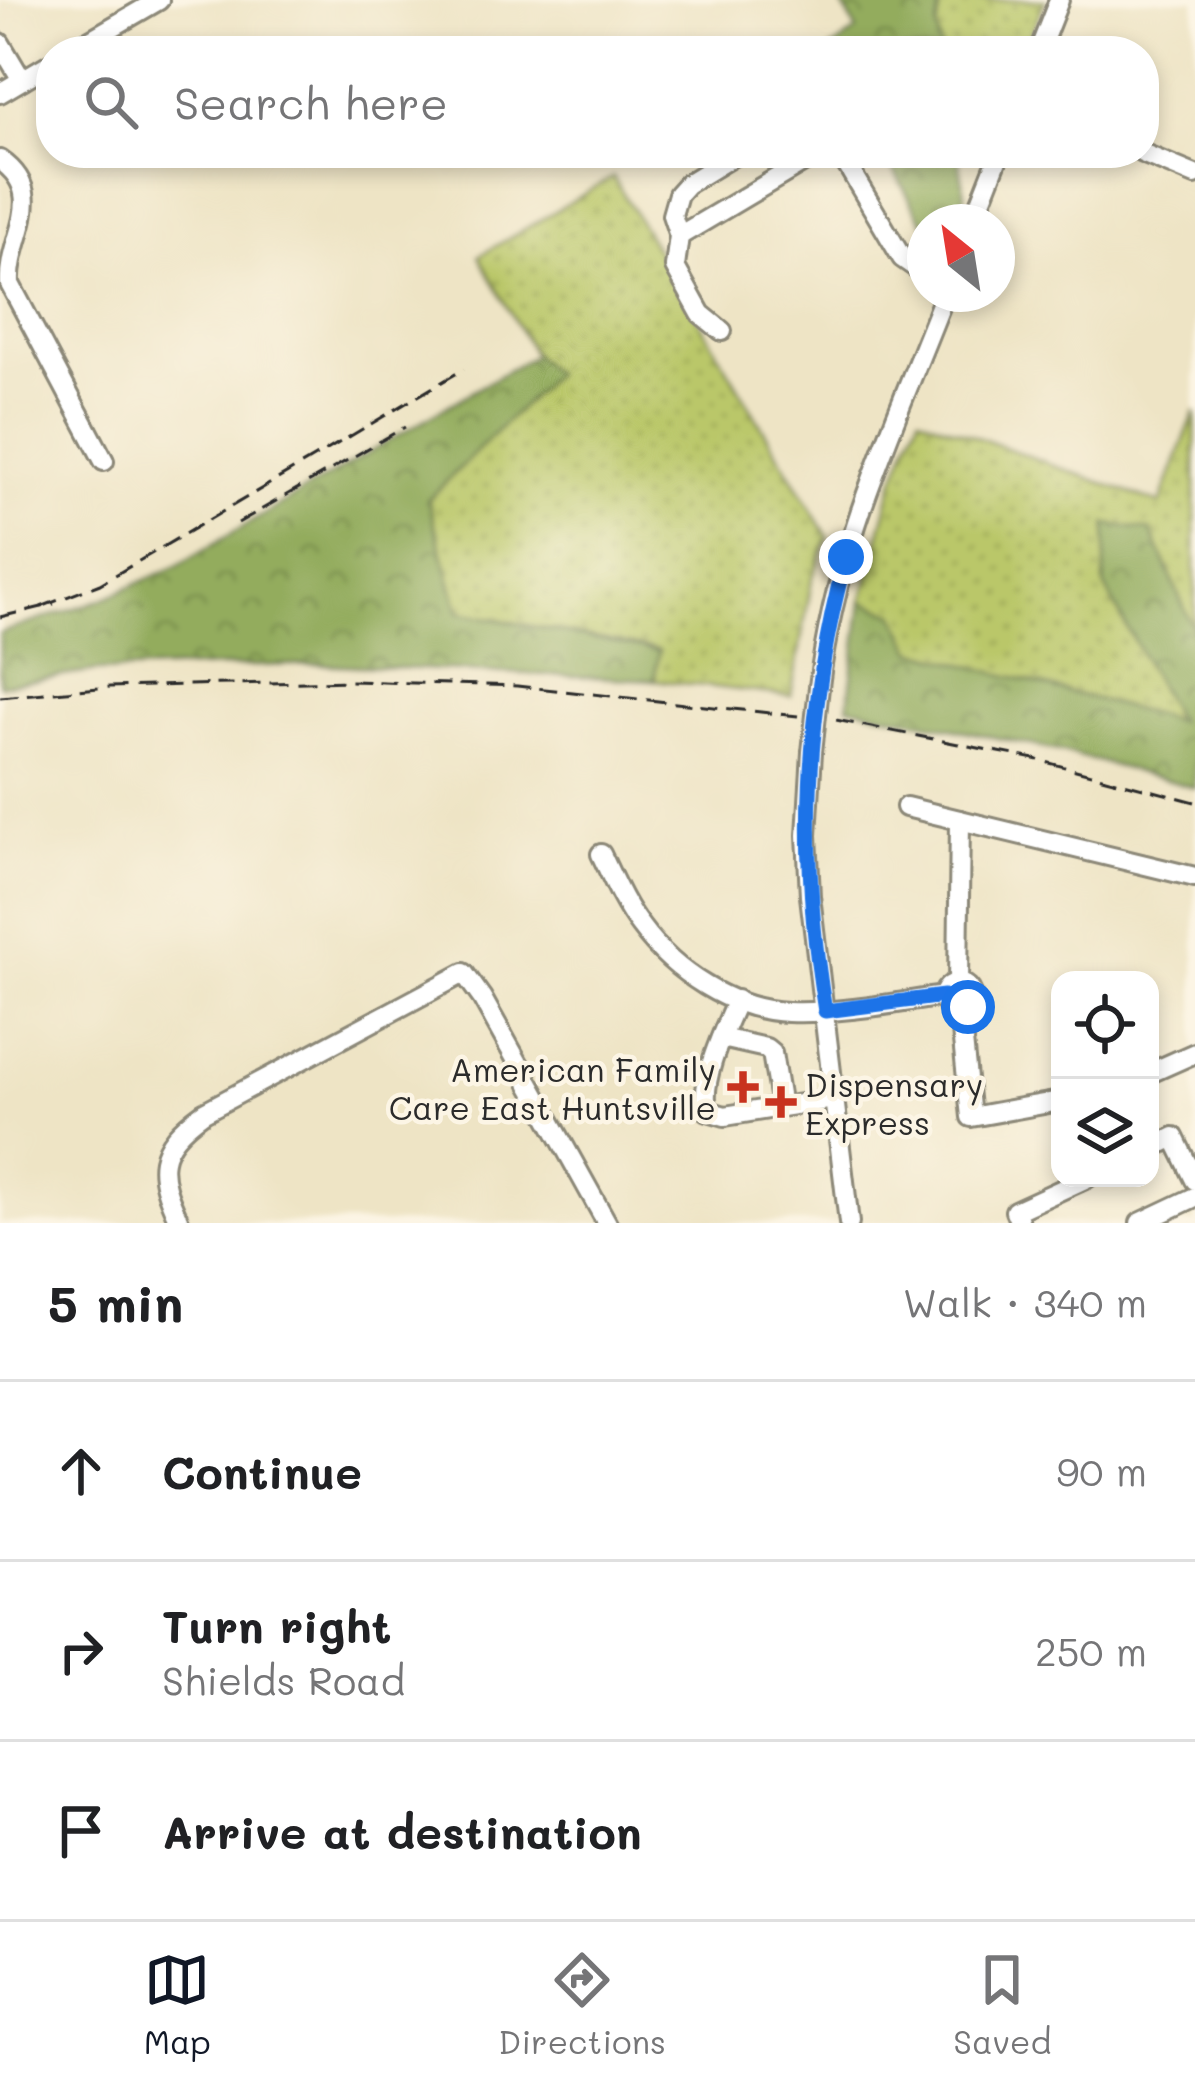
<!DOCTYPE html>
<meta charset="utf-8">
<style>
:root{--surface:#fff;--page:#f6f6f6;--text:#202124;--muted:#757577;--line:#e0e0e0;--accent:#111827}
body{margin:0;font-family:Mali,sans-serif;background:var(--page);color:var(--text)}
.controls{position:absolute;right:36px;bottom:36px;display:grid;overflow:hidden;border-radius:24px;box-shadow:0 6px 18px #0003}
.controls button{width:108px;height:108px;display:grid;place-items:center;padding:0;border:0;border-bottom:3px solid var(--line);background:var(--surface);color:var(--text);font:60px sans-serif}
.compass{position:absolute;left:907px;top:204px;width:108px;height:108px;border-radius:50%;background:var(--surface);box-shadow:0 6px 18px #0003;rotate:330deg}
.stop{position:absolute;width:36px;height:36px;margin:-27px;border:9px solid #1a73e8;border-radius:50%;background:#fff}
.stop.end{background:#1a73e8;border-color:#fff;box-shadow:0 3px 12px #0008}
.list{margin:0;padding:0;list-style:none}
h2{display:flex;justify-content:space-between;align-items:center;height:156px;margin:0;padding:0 48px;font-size:51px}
h2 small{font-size:39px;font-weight:400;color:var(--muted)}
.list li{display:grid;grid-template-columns:78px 1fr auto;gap:36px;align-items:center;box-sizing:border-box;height:180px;padding:0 48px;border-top:3px solid var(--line)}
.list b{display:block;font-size:45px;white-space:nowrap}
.list p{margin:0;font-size:39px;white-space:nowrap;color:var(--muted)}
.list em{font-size:39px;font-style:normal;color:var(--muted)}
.icon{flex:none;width:66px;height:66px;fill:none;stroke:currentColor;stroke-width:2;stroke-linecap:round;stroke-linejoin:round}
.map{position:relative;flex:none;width:1195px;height:1223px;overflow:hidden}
.search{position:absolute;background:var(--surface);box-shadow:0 6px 18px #0003;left:36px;right:36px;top:36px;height:132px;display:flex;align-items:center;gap:30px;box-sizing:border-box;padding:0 42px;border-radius:48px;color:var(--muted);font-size:45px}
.sheet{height:696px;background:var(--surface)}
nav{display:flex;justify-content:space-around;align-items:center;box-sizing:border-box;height:168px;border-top:3px solid var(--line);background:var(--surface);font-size:33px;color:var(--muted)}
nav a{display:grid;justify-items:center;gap:6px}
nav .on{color:var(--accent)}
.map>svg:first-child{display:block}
.grass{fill:url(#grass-dots);stroke:#72794a;stroke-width:3}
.forest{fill:url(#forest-crowns);stroke:#5f6c44;stroke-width:3}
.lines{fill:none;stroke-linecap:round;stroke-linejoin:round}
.minor-casing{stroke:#8c8878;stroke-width:24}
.minor{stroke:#fff;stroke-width:18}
.rail{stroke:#2b2b2b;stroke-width:3;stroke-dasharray:18 9;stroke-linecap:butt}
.minor-bridge-casing{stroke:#8c8878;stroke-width:24;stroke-linecap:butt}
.minor-bridge{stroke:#fff;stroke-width:18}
.route{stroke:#1a73e8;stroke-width:15}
.poi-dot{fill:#c8321e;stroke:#fcf5e5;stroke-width:4.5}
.labels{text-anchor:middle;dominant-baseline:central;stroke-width:9;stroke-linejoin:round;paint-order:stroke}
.poi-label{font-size:33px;fill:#2b2b2b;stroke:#fcf5e5;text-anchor:end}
</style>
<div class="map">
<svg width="1195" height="1223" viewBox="0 0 1195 1223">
<defs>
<pattern id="grass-dots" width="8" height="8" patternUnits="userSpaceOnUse" patternTransform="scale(3)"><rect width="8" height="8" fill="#bac769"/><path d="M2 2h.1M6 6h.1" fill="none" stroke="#a0ab5b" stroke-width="1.8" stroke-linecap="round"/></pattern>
<pattern id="forest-crowns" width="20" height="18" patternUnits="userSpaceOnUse" patternTransform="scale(3)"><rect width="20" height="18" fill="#93ac5d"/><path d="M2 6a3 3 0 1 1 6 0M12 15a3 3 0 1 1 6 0" fill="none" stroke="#788c4d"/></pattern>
</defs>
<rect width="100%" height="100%" fill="#fcf5e5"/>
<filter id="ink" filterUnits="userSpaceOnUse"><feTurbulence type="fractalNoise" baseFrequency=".00833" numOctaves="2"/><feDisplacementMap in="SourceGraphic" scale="24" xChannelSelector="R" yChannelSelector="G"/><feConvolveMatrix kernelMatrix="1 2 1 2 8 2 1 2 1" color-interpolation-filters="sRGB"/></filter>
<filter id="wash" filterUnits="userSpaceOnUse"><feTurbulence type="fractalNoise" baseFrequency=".004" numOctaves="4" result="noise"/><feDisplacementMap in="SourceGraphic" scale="48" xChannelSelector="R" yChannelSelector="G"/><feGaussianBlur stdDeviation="2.7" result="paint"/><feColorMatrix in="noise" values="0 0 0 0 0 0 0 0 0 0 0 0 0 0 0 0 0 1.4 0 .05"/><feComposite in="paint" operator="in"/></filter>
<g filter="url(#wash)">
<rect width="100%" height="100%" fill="#eee4c5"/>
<g class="grass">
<polygon points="941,0 1045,0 1024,51 941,51 937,29"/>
<polygon points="613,177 828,537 812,580 791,696 654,680 658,650 459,613 427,500 553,374 534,355 479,256"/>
<polygon points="1195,411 1195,633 1151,531 1107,525 1105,585 1179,722 913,651 895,614 862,601 893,483 919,416 1160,504"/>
</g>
<g class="forest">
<polygon points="840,0 941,0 937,28 941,51 828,51 857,31"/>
<polygon points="884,153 958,153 965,195 954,222 925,222 925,226"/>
<polygon points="534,355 554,374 428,500 459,612 659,651 654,680 317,664 97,671 0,685 0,633 100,600 177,566"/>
<polygon points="1107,524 1151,531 1195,633 1195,788 1068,753 848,706 862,601 895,614 914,651 1177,721 1104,585"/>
</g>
</g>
<g filter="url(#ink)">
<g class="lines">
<g class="minor-casing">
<g id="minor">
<polyline points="0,43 22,80"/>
<polyline points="71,51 159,0"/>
<polyline points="1039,51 1059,0"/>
<polyline points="0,93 51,63"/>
<polyline points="840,153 902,258 925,274"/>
<polyline points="1142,153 1195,175"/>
<path d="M0,160c51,35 7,78 10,124l94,177"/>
<polyline points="973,222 1000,153"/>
<polyline points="679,236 819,153"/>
<polyline points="722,331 701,314 675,267 679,236 672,215 678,194 687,184 738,153"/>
<path d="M819,687c16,-139 76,-264 126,-393"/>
<polyline points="812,752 807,835 810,896 849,1223"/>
<polyline points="906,807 1195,877"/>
<path d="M601,854c12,25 23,51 40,73 33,45 90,83 147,85 51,2 105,-9 156,-16"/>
<circle cx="958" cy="997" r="14"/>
<polyline points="958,983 960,820"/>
<path d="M737,1000c-12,28 -39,82 -29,111l17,5 56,-9"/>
<polyline points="960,1012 971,1117 1060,1101"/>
<polyline points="721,1038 766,1048 772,1053 781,1107 834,1099"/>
<polyline points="1150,1073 1195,1053"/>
<polyline points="1150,1149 1174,1137 1195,1180"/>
<path d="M180,1223c-25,-53 -26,-75 24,-111l260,-139 18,25 125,225"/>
<polyline points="1020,1223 1015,1211 1087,1178"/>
<polyline points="1140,1223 1195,1197"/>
</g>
</g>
<use href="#minor" class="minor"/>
<g class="rail">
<polyline points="238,523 405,427"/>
<polyline points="41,607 100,584 464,369"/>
<polyline points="0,617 54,604"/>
<polyline points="0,697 110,687 349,681 517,686 798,716"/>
<polyline points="836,720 1035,759 1195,802"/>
</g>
<g class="minor-bridge-casing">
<polyline id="minor-bridge" points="812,752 819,687"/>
</g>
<use href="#minor-bridge" class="minor-bridge"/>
</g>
</g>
<g class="lines" filter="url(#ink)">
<path class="route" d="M846,557c-41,152 -47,299 -21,454l119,-15c1,14 13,20 24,11"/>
</g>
<g class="poi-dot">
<path d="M737 1069h12v12h12v12h-12v12h-12v-12h-12v-12h12z"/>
<path d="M775 1084h12v12h12v12h-12v12h-12v-12h-12v-12h12z"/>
</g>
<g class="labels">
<g class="poi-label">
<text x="716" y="1068">American Family<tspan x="716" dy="38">Care East Huntsville</tspan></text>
<text x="805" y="1083" text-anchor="start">Dispensary<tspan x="805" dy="38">Express</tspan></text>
</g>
</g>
</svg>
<div class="controls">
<button><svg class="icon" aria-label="locate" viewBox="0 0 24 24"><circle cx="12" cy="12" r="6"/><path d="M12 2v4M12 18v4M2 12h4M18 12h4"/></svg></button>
<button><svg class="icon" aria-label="layers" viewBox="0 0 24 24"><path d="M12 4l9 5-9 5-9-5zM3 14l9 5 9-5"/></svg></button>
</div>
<svg class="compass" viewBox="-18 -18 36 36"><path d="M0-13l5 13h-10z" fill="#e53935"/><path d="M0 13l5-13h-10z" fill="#757577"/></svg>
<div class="stop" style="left:968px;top:1007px"></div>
<div class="stop end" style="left:846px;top:557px"></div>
<div class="search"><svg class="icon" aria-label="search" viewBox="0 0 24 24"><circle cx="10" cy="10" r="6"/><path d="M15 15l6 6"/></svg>Search here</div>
</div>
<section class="sheet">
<h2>5 min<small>Walk · 340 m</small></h2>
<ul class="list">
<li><svg class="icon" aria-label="ahead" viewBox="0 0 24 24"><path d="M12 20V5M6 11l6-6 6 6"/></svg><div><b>Continue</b></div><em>90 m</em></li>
<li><svg class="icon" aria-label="right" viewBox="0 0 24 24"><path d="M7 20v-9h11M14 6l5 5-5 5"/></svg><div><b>Turn right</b><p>Shields Road</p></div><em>250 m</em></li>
<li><svg class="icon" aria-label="arrive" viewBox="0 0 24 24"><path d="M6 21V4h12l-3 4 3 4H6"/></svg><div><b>Arrive at destination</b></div></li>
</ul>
</section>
<nav>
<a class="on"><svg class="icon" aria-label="map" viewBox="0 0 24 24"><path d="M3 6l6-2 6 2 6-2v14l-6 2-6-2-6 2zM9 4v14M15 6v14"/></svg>Map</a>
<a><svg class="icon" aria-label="directions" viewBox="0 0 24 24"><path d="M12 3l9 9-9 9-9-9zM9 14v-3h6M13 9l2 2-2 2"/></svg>Directions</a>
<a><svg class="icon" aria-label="saved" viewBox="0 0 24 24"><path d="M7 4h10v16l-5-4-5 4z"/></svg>Saved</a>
</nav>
